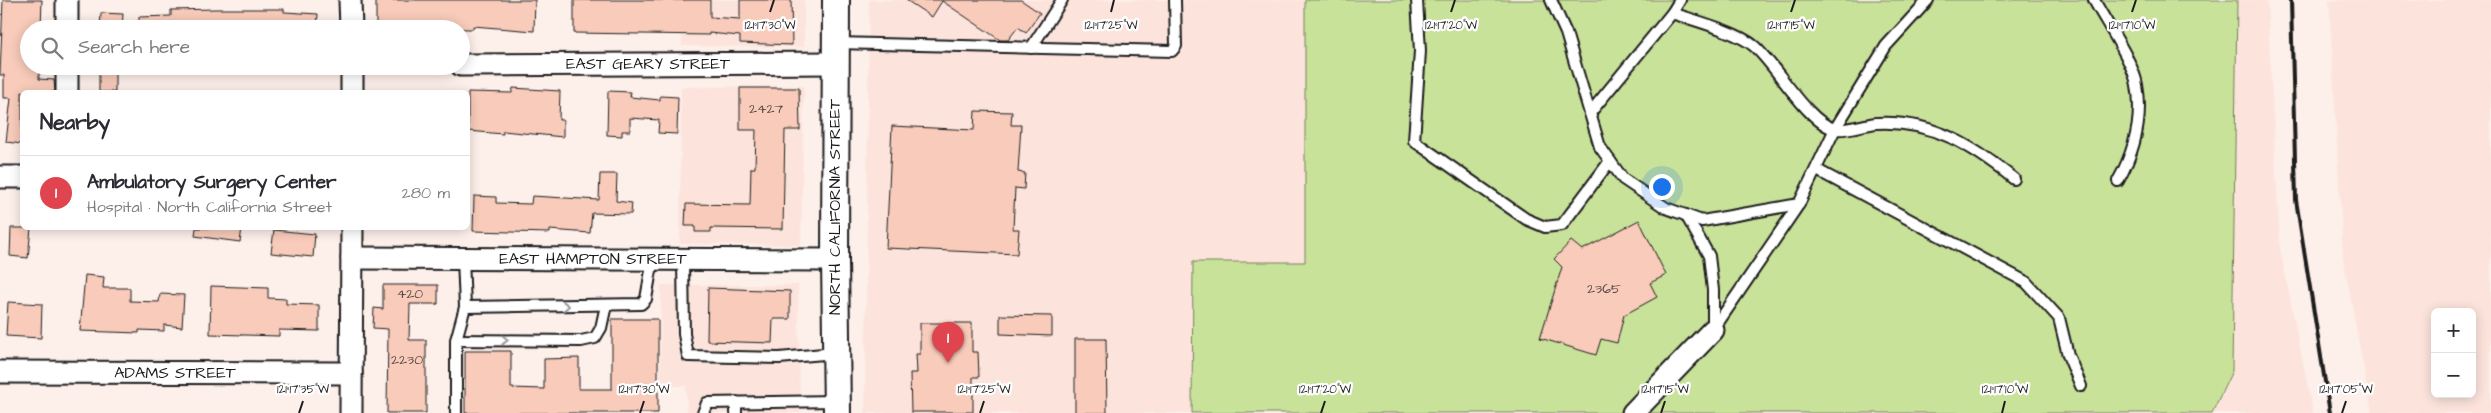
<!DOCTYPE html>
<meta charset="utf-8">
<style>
:root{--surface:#fff;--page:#f2f2f3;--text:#2b2b33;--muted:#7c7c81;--line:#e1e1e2;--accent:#db2777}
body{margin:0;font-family:"Architects Daughter",sans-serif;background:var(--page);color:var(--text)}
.controls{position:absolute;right:15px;bottom:15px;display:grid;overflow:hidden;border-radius:8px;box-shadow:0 2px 12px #0003}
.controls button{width:45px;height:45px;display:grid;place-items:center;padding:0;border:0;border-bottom:1px solid var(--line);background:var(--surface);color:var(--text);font:25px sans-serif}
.you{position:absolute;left:1661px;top:186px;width:18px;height:18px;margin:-12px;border:4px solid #fff;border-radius:50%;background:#1a73e8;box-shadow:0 0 0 8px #1a73e833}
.badge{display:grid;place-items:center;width:32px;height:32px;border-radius:50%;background:var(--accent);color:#fff;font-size:16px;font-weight:700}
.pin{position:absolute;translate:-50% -41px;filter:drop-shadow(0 1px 2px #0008)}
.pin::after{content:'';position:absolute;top:26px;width:18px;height:15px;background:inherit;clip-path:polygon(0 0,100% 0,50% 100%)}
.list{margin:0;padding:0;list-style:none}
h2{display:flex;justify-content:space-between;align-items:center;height:65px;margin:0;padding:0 20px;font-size:21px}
h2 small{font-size:16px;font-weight:400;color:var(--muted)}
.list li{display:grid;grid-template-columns:32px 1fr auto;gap:15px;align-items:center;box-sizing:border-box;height:75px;padding:0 20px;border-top:1px solid var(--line)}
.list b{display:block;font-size:19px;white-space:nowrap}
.list p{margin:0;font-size:16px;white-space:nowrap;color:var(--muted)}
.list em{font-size:16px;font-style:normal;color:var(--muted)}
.icon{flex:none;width:28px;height:28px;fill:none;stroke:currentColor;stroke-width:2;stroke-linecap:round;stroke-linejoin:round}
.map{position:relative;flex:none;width:2491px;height:413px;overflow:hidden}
.search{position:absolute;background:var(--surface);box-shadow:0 2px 12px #0003;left:20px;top:20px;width:450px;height:55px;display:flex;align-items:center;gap:12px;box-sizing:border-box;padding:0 18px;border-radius:28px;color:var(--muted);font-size:19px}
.panel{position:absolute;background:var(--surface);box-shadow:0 2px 12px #0003;left:20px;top:90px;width:450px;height:140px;border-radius:8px}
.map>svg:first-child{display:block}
.built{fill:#fce4dc;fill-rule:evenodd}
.green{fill:#c9e299;stroke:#727f5a}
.building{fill:#f8cbba;stroke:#1c1c1c}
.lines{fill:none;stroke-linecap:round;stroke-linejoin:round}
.service-casing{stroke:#1c1c1c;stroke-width:14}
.minor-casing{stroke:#1c1c1c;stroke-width:25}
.tertiary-casing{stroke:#1c1c1c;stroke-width:30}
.service{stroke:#fff;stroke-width:10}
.minor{stroke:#fff;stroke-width:21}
.tertiary{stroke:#fff;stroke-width:26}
.rail{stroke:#1c1c1c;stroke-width:4}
.oneway{stroke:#999}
.ticks{fill:none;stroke:#1c1c1c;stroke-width:2}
.labels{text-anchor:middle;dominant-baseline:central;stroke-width:4.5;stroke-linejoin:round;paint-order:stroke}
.number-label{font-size:14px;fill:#534844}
.street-label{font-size:16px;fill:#1c1c1c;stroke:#fff}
.ticks-label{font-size:12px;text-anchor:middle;fill:#1c1c1c;stroke:#fff;stroke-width:4.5;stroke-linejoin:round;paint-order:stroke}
</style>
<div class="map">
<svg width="2491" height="413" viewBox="0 0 2491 413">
<rect width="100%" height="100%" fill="#fdefea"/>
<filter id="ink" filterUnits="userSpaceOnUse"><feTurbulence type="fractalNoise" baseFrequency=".02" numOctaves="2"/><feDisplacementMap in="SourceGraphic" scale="10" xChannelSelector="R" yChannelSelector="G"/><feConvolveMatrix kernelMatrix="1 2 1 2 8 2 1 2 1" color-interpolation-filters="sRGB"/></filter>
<g filter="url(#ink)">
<g class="built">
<polygon points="682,0 804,0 804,47 682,46"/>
<polygon points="869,0 1305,0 1305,263 1193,262 1192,413 865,413"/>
<polygon points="2237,0 2267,0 2280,248 2313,413 2212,413 2232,371"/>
<path d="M2329,0h162v413h-119l-29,-156zM2435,312h37v82h-37z"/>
<polygon points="804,86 801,245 680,244 681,87"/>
<polygon points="661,285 798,285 800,413 687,413 686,386 660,386"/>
</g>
<polygon class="green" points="1305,0 2237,0 2232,371 2212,413 1192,413 1193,262 1305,262"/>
<g class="building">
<polygon points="3,0 42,0 41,27 29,26 29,66 39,66 39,79 54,80 55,92 22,92 22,144 6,142 11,98 4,98 4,75 0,75"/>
<polygon points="376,0 535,0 534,31 473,26 473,29 376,28"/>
<polygon points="574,0 710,0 710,17 740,19 740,0 791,0 792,45 740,43 740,36 709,33 709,35 574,33"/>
<polygon points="906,0 1021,0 1040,13 1026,33 1018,27 1008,40 1000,40 942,1 932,17"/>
<polygon points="216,9 284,9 284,12 318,14 317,29 139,29 139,17 171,16 171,10"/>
<polygon points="101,13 123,14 122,29 100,29"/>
<rect x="99" y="66" width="16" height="26"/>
<polygon points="513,88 560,91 559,120 563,120 563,137 503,131 503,134 468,131 468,92 512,93"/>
<polygon points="740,88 799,88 800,130 785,130 783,229 711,228 711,232 695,232 695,226 685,226 686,204 750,205 751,168 755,168 756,130 740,130"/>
<polygon points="608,91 631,92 630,97 660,100 660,96 678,97 677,134 658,133 659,120 630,118 630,131 622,131 622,136 607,135"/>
<polygon points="975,111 1012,112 1011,125 1021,125 1018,172 1025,173 1024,189 1015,188 1013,229 1019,229 1017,254 886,248 892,126 974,130"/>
<polygon points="600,174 617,174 616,201 632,203 631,214 592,213 590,233 550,230 550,233 473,231 474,196 496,197 496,203 531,204 532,196 599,200"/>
<polygon points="1639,220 1666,275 1650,283 1657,297 1624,315 1617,343 1601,339 1596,355 1540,338 1562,267 1554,259 1571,241 1582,250"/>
<polygon points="11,228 31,228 28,258 10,256"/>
<polygon points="196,228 242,228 240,242 195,236"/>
<polygon points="274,230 315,234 313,257 271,253"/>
<polygon points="85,275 104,277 103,288 130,288 130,301 159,302 160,294 184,295 182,327 164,325 164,331 139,330 139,333 80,331"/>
<polygon points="383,285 438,285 438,304 410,304 409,340 426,340 426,413 387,413 388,329 373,328 374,308 383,309"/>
<polygon points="211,286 268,288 268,298 286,299 286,304 319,305 319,331 279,330 279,336 210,334"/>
<polygon points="708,288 790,291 790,319 773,319 772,343 707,341"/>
<polygon points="8,302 42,304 41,338 6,336"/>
<polygon points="1000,315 1052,316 1052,336 1000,334"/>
<polygon points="612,319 658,319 658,413 465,413 465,351 511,351 511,388 544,389 544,359 579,358 579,389 612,389"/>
<polygon points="920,323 972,323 972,352 978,352 979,377 973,377 973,412 911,412 910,373 917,373 916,354 920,354"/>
<polygon points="1075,339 1106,339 1107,413 1075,413"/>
</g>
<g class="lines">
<g class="service-casing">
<g id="service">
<polyline points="1417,0 1420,51 1414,141 1526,219 1545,227 1562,225 1610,161"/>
<polyline points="1551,0 1566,33 1600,147 1623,179 1666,208 1702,221 1799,204"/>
<path d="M2094,0c12,23 39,61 43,85 6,33 -3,67 -19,96"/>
<path d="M1672,13c21,7 66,19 82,33 22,19 55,78 81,83 12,2 29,-5 42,-6 55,-3 96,23 137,56"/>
<polyline points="836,43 1172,51 1176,46 1175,0"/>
<polyline points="1031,48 1062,0"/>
<polyline points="1590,113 1672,13 1680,0"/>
<polyline points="1817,170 2026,282 2059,318 2068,355 2081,386"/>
<polyline points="1686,215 1709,256 1713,290 1713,330"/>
<polyline points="683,260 684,334 688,356 779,358 835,353"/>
<polyline points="465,307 641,304 646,299 653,259"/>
<polyline points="1713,330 1799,204 1835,129 1886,46 1928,0"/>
<polyline points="456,340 581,341 595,338 601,328 606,305"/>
<polyline points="456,413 456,340 465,307 463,258"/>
<polyline points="703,413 707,403 836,401"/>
<polyline points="736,413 736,402"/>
</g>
</g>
<g class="minor-casing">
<g id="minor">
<polyline points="67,0 67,29"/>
<polyline points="350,0 351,29"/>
<polyline points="461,65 835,63"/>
<polyline points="67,66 67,92"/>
<polyline points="352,92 352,66"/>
<polyline points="0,177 22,177"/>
<polyline points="352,258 835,260"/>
<polyline points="0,372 351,373"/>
<polyline points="351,413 352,228"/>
<polyline points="1633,413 1713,330"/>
</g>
</g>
<g class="tertiary-casing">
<polyline id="tertiary" points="836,0 835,260 837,413"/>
</g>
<use href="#service" class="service"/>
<use href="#minor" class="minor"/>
<use href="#tertiary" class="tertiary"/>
<polyline class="rail" points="2291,0 2296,200 2330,413"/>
</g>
<defs><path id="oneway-chevron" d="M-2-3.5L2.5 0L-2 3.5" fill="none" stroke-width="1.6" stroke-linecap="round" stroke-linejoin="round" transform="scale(1.25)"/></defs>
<g class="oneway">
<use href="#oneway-chevron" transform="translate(566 306) rotate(-1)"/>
<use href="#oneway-chevron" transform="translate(505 340) rotate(1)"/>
</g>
</g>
<path class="ticks" d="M770,12l4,-12M1111,12l3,-12M1451,12l4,-12M1791,12l4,-12M2132,12l4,-12M299,413l4,-12M640,413l4,-12M980,413l4,-12M1321,413l4,-12M1661,413l4,-12M2002,413l3,-12M2342,413l4,-12"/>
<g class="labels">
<g class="number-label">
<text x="766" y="109">2427</text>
<text x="1604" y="289">2365</text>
<text x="410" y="294">420</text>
<text x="407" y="360">2230</text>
</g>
<g class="street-label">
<text x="648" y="64">EAST GEARY STREET</text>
<text transform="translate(835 207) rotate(-90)">NORTH CALIFORNIA STREET</text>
<text x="593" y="259">EAST HAMPTON STREET</text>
<text x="175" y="373">ADAMS STREET</text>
</g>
</g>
<g class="ticks-label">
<text x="770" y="29">121°17'30"W</text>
<text x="1111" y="29">121°17'25"W</text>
<text x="1451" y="29">121°17'20"W</text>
<text x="1791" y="29">121°17'15"W</text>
<text x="2132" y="29">121°17'10"W</text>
<text x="303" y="393">121°17'35"W</text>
<text x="644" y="393">121°17'30"W</text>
<text x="984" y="393">121°17'25"W</text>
<text x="1325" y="393">121°17'20"W</text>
<text x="1665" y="393">121°17'15"W</text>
<text x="2005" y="393">121°17'10"W</text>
<text x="2346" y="393">121°17'05"W</text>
</g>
</svg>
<div class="controls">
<button>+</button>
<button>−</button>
</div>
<div class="you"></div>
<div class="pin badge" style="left:948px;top:363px;background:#e0444e">1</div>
<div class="search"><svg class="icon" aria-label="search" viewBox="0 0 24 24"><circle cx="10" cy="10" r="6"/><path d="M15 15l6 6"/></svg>Search here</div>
<section class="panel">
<h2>Nearby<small></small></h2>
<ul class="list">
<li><span class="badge" style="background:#e0444e">1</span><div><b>Ambulatory Surgery Center</b><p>Hospital · North California Street</p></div><em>280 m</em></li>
</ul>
</section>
</div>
